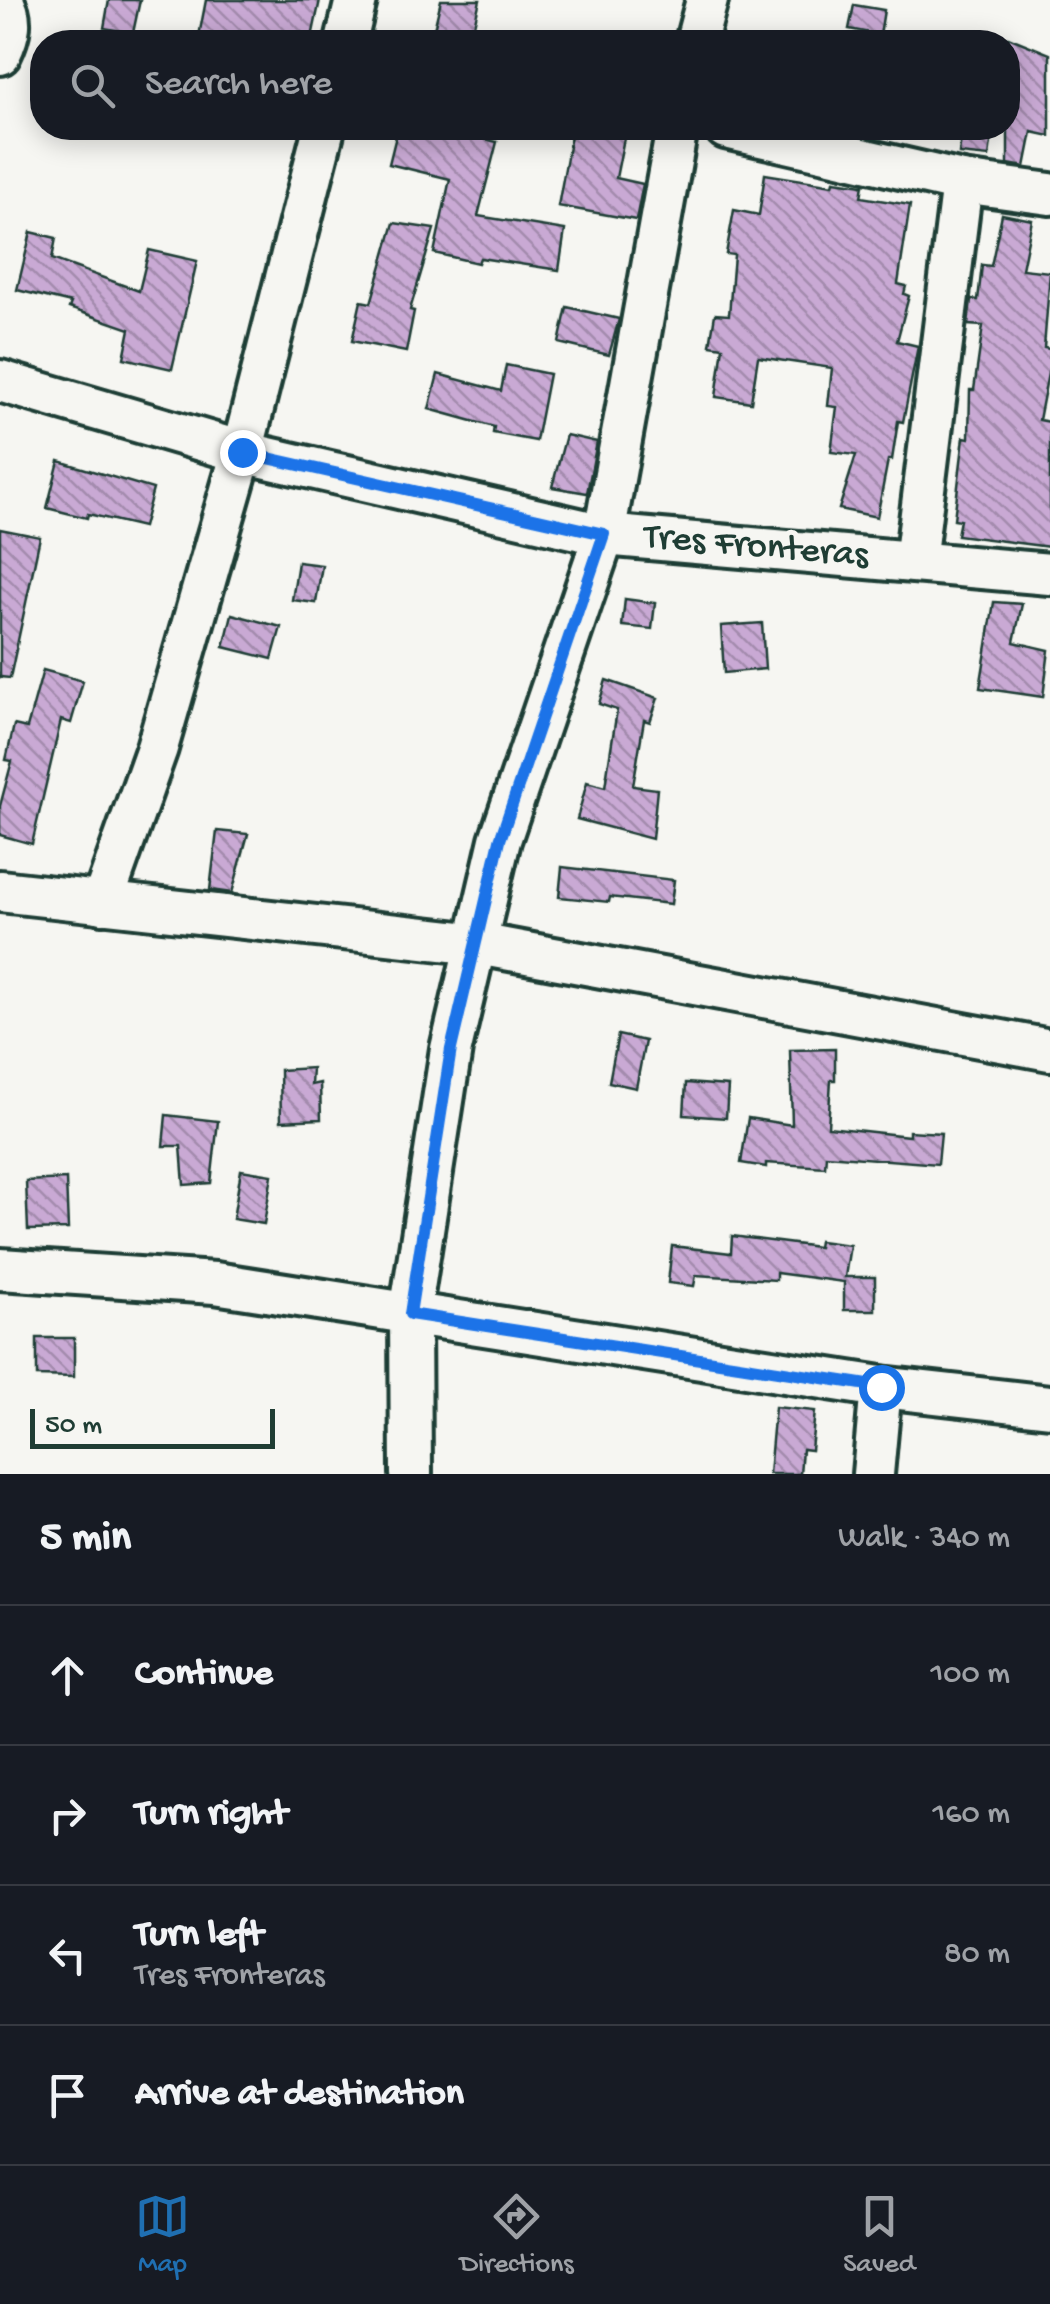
<!DOCTYPE html>
<meta charset="utf-8">
<style>
:root{--surface:#171b24;--page:#20242c;--text:#f1f3f6;--muted:#9ea1a6;--line:#363941;--accent:#1f6fb2}
body{margin:0;font-family:"Gochi Hand",sans-serif;background:var(--page);color:var(--text)}
.scale{position:absolute;left:30px;bottom:25px;width:245px;box-sizing:border-box;padding-left:10px;border:5px solid #1f3d34;border-top:0;font-size:28px;line-height:35px;white-space:nowrap;color:#1f3d34;-webkit-text-stroke:8px #f6f6f2;paint-order:stroke}
.stop{position:absolute;width:30px;height:30px;margin:-22px;border:8px solid #1a73e8;border-radius:50%;background:#fff}
.stop.end{background:#1a73e8;border-color:#fff;box-shadow:0 2px 10px #0008}
.list{margin:0;padding:0;list-style:none}
h2{display:flex;justify-content:space-between;align-items:center;height:130px;margin:0;padding:0 40px;font-size:42px}
h2 small{font-size:32px;font-weight:400;color:var(--muted)}
.list li{display:grid;grid-template-columns:65px 1fr auto;gap:30px;align-items:center;box-sizing:border-box;height:140px;padding:0 40px;border-top:2px solid var(--line)}
.list b{display:block;font-size:38px;white-space:nowrap}
.list p{margin:0;font-size:32px;white-space:nowrap;color:var(--muted)}
.list em{font-size:32px;font-style:normal;color:var(--muted)}
.icon{flex:none;width:55px;height:55px;fill:none;stroke:currentColor;stroke-width:2;stroke-linecap:round;stroke-linejoin:round}
.map{position:relative;flex:none;width:1050px;height:1474px;overflow:hidden}
.search{position:absolute;background:var(--surface);box-shadow:0 5px 25px #0003;left:30px;right:30px;top:30px;height:110px;display:flex;align-items:center;gap:25px;box-sizing:border-box;padding:0 35px;border-radius:40px;color:var(--muted);font-size:38px}
.sheet{height:690px;background:var(--surface)}
nav{display:flex;justify-content:space-around;align-items:center;box-sizing:border-box;height:140px;border-top:2px solid var(--line);background:var(--surface);font-size:28px;color:var(--muted)}
nav a{display:grid;justify-items:center;gap:5px}
nav .on{color:var(--accent)}
.map>svg:first-child{display:block}
.building{fill:url(#building-back-hatch);stroke:#1f3d34;stroke-width:2.5}
.lines{fill:none;stroke-linecap:round;stroke-linejoin:round}
.minor-casing{stroke:#1f3d34;stroke-width:48}
.minor{stroke:#f6f6f2;stroke-width:40}
.route{stroke:#1a73e8;stroke-width:12}
.labels{text-anchor:middle;dominant-baseline:central;stroke-width:10;stroke-linejoin:round;paint-order:stroke}
.street-label{font-size:38px;fill:#1f3d34;stroke:#f6f6f2}
</style>
<div class="map">
<svg width="1050" height="1474" viewBox="0 0 1050 1474">
<defs>
<pattern id="building-back-hatch" width="6" height="6" patternUnits="userSpaceOnUse" patternTransform="scale(2.5)"><rect width="6" height="6" fill="#c9a9d4"/><path d="M-1 5l2 2M0 0l6 6M5-1l2 2" fill="none" stroke="#a38bad"/></pattern>
</defs>
<rect width="100%" height="100%" fill="#f6f6f2"/>
<filter id="ink" filterUnits="userSpaceOnUse"><feTurbulence type="fractalNoise" baseFrequency=".01" numOctaves="2"/><feDisplacementMap in="SourceGraphic" scale="20" xChannelSelector="R" yChannelSelector="G"/><feConvolveMatrix kernelMatrix="1 2 1 2 8 2 1 2 1" color-interpolation-filters="sRGB"/></filter>
<g filter="url(#ink)">
<g class="building">
<polygon points="109,0 140,0 133,33 104,28"/>
<polygon points="206,0 320,0 311,42 231,42 199,36"/>
<polygon points="441,0 480,0 470,42 431,42"/>
<polygon points="854,5 884,10 880,35 849,29"/>
<polygon points="1008,37 1050,54 1050,136 1032,132 1025,167 1008,164"/>
<polygon points="398,128 439,128 497,142 478,216 565,230 559,270 480,258 478,263 434,253 450,179 389,164"/>
<polygon points="595,128 626,128 616,178 643,184 636,220 558,206 572,130 592,135"/>
<polygon points="962,128 993,128 989,157 959,154"/>
<polygon points="765,174 833,185 834,181 863,185 861,197 910,205 898,284 906,286 904,294 909,296 897,341 918,346 903,422 898,421 892,460 888,460 877,517 839,509 856,455 831,452 837,407 828,406 832,368 758,357 751,402 716,397 723,347 710,345 715,314 729,315 734,255 726,254 734,210 759,215"/>
<polygon points="1002,214 1032,220 1022,269 1050,272 1044,348 1050,349 1050,363 1039,420 1050,422 1050,547 957,535 960,520 954,519 964,437 969,438 970,390 974,390 983,326 968,325 971,299 978,300 982,265 991,266"/>
<polygon points="394,223 434,229 410,310 414,311 406,352 352,341 361,301 371,303"/>
<polygon points="31,232 56,238 52,259 139,291 149,250 197,261 172,369 124,358 130,329 69,308 71,303 17,290"/>
<polygon points="567,307 619,319 609,355 559,343"/>
<polygon points="506,365 549,374 536,441 493,433 494,427 429,409 438,374 501,391"/>
<polygon points="566,435 597,442 587,493 552,487"/>
<polygon points="59,461 153,489 143,527 88,514 87,518 47,508"/>
<polygon points="0,529 40,537 10,678 0,677"/>
<polygon points="298,562 322,565 316,603 292,600"/>
<polygon points="625,599 655,603 652,629 622,626"/>
<polygon points="994,602 1022,604 1014,642 1049,650 1043,697 980,688"/>
<polygon points="232,614 281,627 272,659 224,647"/>
<polygon points="762,623 765,669 724,673 721,626"/>
<polygon points="43,670 83,681 71,723 61,720 32,844 0,835 0,806 12,761 6,760 14,725 27,728"/>
<polygon points="606,680 658,698 650,722 644,720 633,786 657,789 652,839 577,819 587,782 605,787 617,710 599,704"/>
<polygon points="217,831 248,834 232,893 210,890"/>
<polygon points="562,867 674,880 671,904 610,897 609,902 559,897"/>
<polygon points="618,1035 645,1041 636,1088 609,1082"/>
<polygon points="835,1049 835,1080 831,1080 828,1127 909,1136 909,1131 941,1133 938,1164 826,1155 825,1167 766,1163 766,1167 741,1163 748,1118 792,1125 790,1050"/>
<polygon points="312,1068 311,1085 320,1083 321,1119 281,1121 280,1070"/>
<polygon points="686,1083 728,1086 726,1118 684,1115"/>
<polygon points="166,1115 218,1121 211,1183 184,1185 181,1146 163,1146"/>
<polygon points="241,1170 272,1175 264,1224 233,1219"/>
<polygon points="66,1179 68,1229 28,1230 26,1181"/>
<polygon points="732,1236 818,1247 819,1241 850,1245 845,1277 875,1277 875,1310 844,1310 844,1282 776,1273 776,1280 696,1275 694,1286 668,1283 672,1246 731,1253"/>
<polygon points="37,1338 74,1338 74,1377 37,1376"/>
<polygon points="775,1407 815,1411 811,1450 802,1449 800,1474 769,1474"/>
</g>
<g class="lines">
<g class="minor-casing">
<g id="minor">
<polyline points="346,42 356,0"/>
<polyline points="696,42 707,0"/>
<path d="M0,54c9,-19 14,-35 2,-54"/>
<polyline points="726,128 962,182 1050,194"/>
<polyline points="0,381 242,452 604,535 1050,574"/>
<polyline points="915,562 962,182"/>
<polyline points="0,891 478,944 1050,1050"/>
<polyline points="102,903 157,748 242,452 324,128"/>
<polyline points="0,1269 215,1283 881,1387 1050,1406"/>
<polyline points="411,1474 410,1314 451,1049 500,840 604,535 677,128"/>
<polyline points="873,1474 881,1387"/>
</g>
</g>
<use href="#minor" class="minor"/>
</g>
</g>
<g class="lines" filter="url(#ink)">
<polyline class="route" points="242,452 604,534 500,840 451,1049 410,1314 881,1387"/>
</g>
<g class="labels">
<g class="street-label">
<text transform="translate(756 548) rotate(5)">Tres Fronteras</text>
</g>
</g>
</svg>
<div class="scale">50 m</div>
<div class="stop" style="left:881px;top:1387px"></div>
<div class="stop end" style="left:242px;top:452px"></div>
<div class="search"><svg class="icon" aria-label="search" viewBox="0 0 24 24"><circle cx="10" cy="10" r="6"/><path d="M15 15l6 6"/></svg>Search here</div>
</div>
<section class="sheet">
<h2>5 min<small>Walk · 340 m</small></h2>
<ul class="list">
<li><svg class="icon" aria-label="ahead" viewBox="0 0 24 24"><path d="M12 20V5M6 11l6-6 6 6"/></svg><div><b>Continue</b></div><em>100 m</em></li>
<li><svg class="icon" aria-label="right" viewBox="0 0 24 24"><path d="M7 20v-9h11M14 6l5 5-5 5"/></svg><div><b>Turn right</b></div><em>160 m</em></li>
<li><svg class="icon" aria-label="left" viewBox="0 0 24 24"><path d="M17 20v-9H6M10 6l-5 5 5 5"/></svg><div><b>Turn left</b><p>Tres Fronteras</p></div><em>80 m</em></li>
<li><svg class="icon" aria-label="arrive" viewBox="0 0 24 24"><path d="M6 21V4h12l-3 4 3 4H6"/></svg><div><b>Arrive at destination</b></div></li>
</ul>
</section>
<nav>
<a class="on"><svg class="icon" aria-label="map" viewBox="0 0 24 24"><path d="M3 6l6-2 6 2 6-2v14l-6 2-6-2-6 2zM9 4v14M15 6v14"/></svg>Map</a>
<a><svg class="icon" aria-label="directions" viewBox="0 0 24 24"><path d="M12 3l9 9-9 9-9-9zM9 14v-3h6M13 9l2 2-2 2"/></svg>Directions</a>
<a><svg class="icon" aria-label="saved" viewBox="0 0 24 24"><path d="M7 4h10v16l-5-4-5 4z"/></svg>Saved</a>
</nav>
